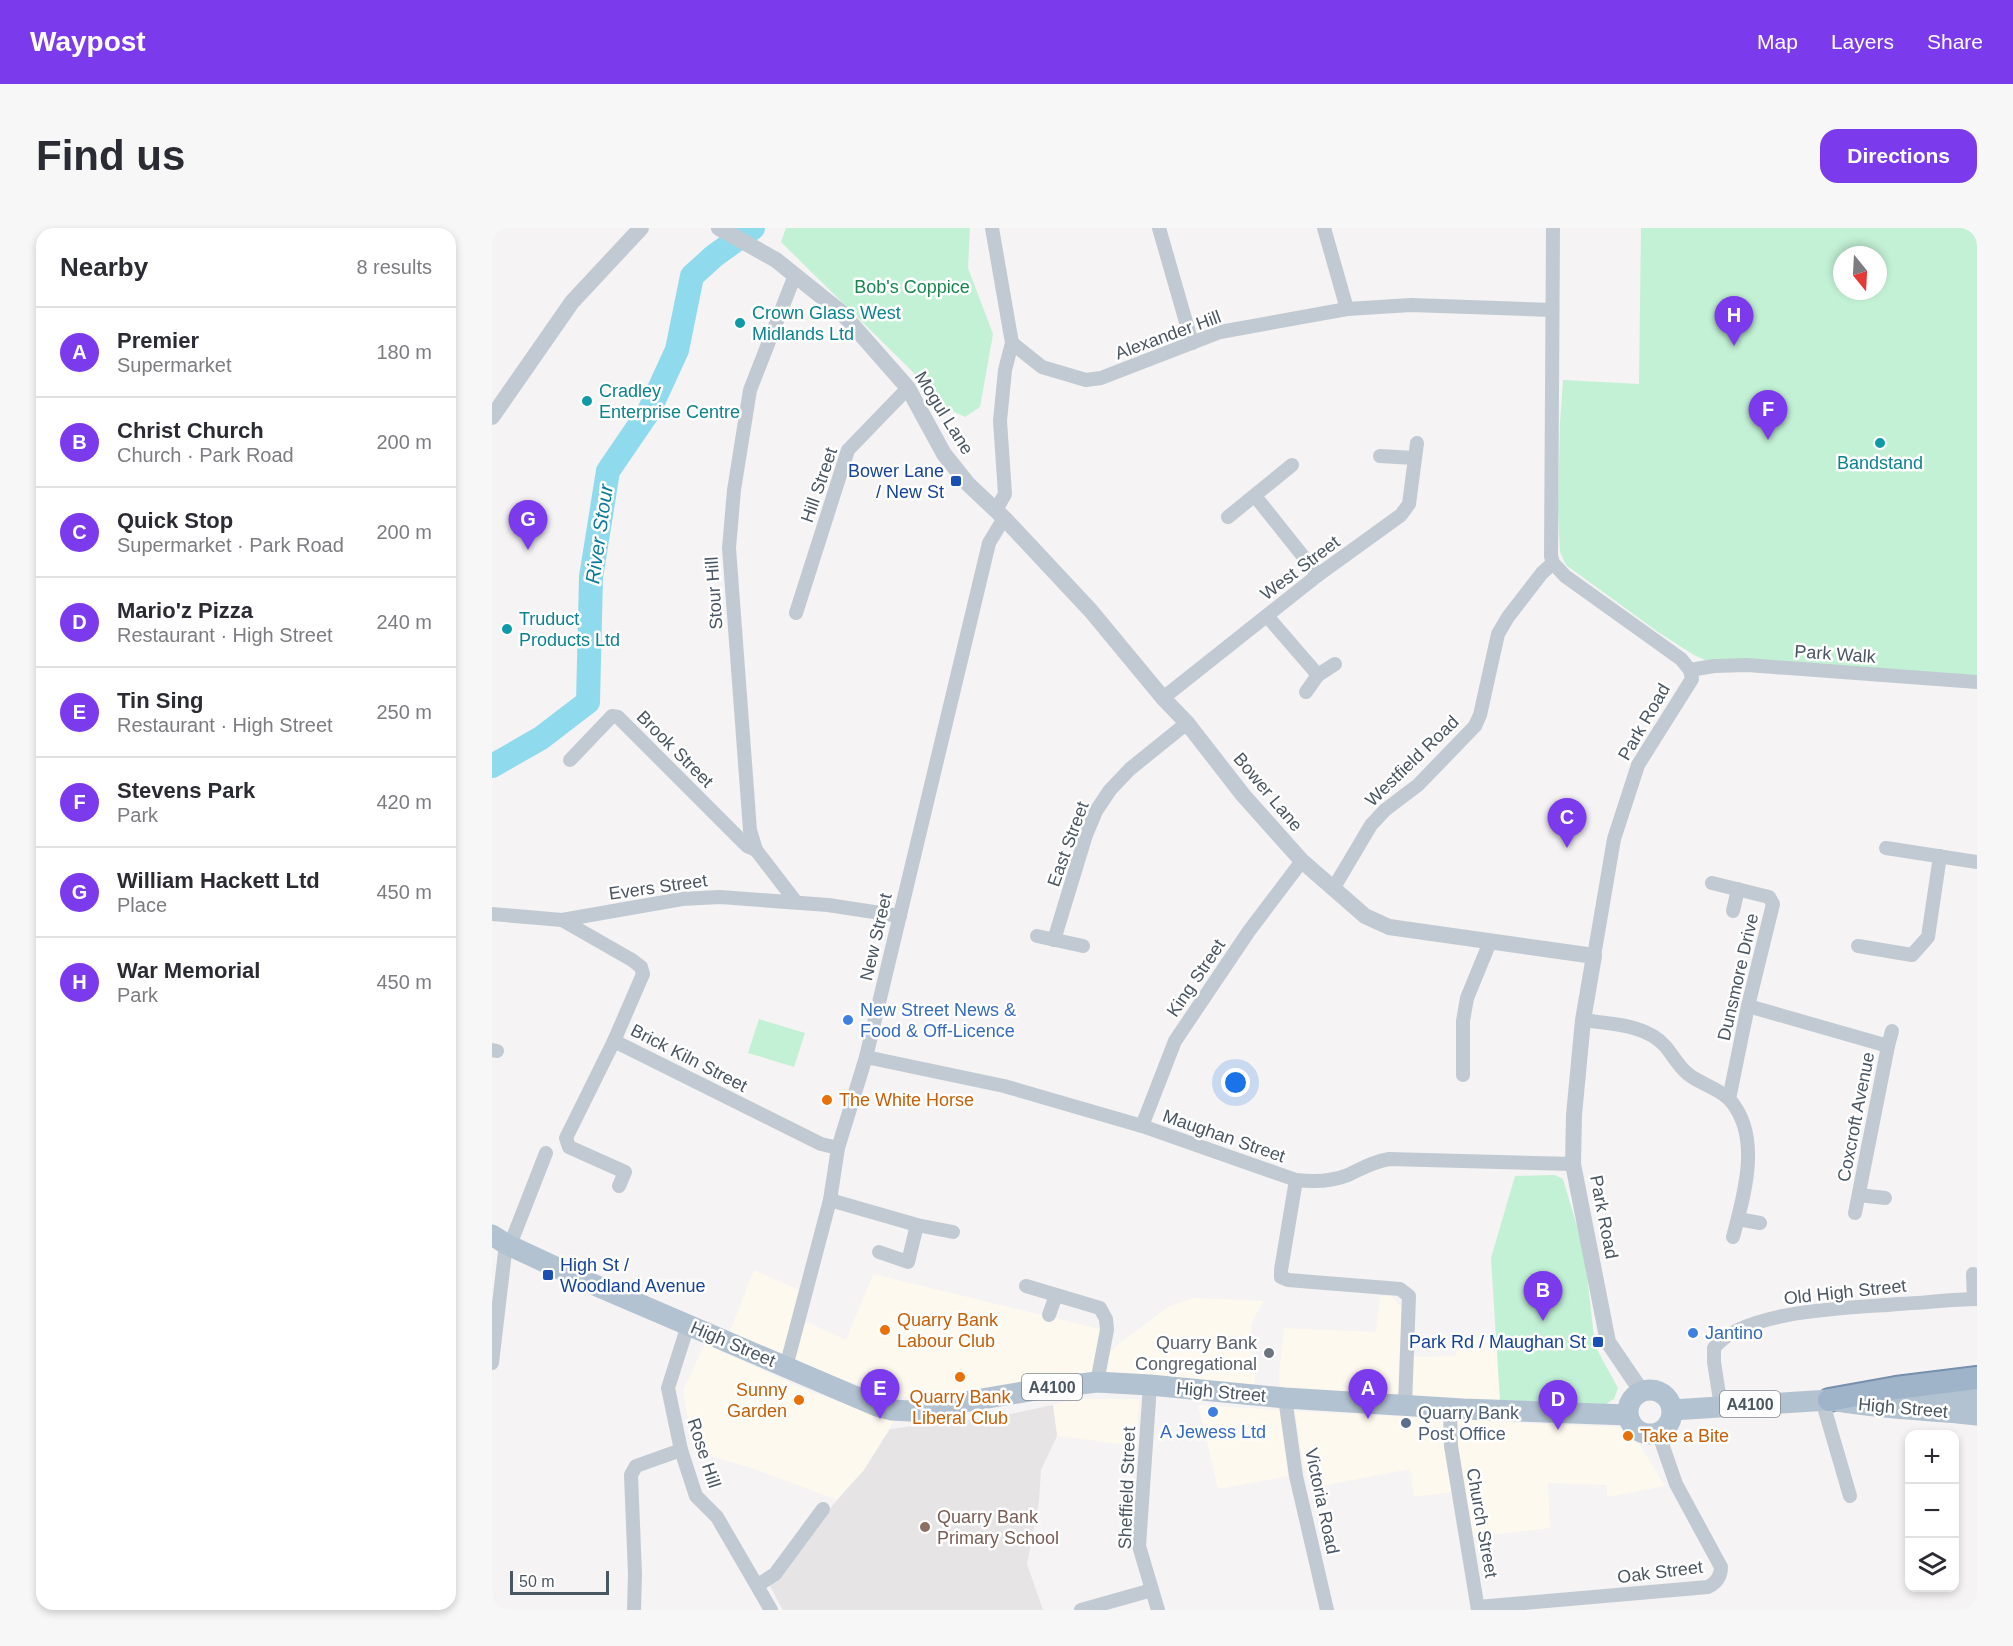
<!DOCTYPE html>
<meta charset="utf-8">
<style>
:root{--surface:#fff;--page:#f7f7f7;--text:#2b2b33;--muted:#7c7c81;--line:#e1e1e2;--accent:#7c3aed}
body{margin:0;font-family:Helvetica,sans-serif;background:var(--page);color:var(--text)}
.controls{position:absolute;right:18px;bottom:18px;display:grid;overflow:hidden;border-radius:12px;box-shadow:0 3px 9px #0003}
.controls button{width:54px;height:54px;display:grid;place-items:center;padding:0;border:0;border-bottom:2px solid var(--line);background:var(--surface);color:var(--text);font:30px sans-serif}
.compass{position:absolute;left:1341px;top:18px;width:54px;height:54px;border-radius:50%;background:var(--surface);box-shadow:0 3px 9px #0003;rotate:162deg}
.scale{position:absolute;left:18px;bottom:15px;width:99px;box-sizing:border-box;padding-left:6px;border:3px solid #4a5661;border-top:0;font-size:16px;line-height:21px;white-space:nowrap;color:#4a5661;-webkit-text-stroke:4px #fff;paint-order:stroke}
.you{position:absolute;left:744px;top:855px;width:21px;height:21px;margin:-15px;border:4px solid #fff;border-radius:50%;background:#1a73e8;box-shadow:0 0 0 9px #1a73e833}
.badge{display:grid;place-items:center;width:39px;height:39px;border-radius:50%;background:var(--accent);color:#fff;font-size:20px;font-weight:700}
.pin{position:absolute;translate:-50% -50px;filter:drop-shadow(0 2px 3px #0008)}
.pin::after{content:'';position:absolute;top:32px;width:21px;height:18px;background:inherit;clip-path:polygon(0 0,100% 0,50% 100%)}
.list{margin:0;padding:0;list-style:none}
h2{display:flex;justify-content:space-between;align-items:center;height:78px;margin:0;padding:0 24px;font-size:26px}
h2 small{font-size:20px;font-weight:400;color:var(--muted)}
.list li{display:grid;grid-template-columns:39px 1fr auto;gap:18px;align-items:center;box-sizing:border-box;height:90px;padding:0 24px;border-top:2px solid var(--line)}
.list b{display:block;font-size:22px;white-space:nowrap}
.list p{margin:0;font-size:20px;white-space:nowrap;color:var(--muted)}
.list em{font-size:20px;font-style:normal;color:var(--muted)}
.icon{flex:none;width:33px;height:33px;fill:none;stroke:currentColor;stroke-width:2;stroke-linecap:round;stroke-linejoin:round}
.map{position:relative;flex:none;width:1485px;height:1382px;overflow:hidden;border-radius:18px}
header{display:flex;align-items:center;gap:36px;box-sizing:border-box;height:84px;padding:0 30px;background:var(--accent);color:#fff}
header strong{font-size:28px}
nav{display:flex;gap:33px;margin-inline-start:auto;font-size:21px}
.intro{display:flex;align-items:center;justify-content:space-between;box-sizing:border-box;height:144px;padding:0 36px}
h1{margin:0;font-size:42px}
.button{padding:15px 27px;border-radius:18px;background:var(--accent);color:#fff;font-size:21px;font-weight:700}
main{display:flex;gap:36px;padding:0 36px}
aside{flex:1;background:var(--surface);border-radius:18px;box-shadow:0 3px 9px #0003}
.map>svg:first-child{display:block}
.commercial{fill:#fdf9ef}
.education{fill:#e6e4e5}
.green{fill:#c3f1d5;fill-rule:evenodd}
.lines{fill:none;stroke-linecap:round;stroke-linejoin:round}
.river{stroke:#90daee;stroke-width:24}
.trunk-casing{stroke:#7690ad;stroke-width:26}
.minor{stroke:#c1cad2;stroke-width:14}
.tertiary{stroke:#c1cad2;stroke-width:16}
.primary{stroke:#b3c2d1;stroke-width:21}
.trunk{stroke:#9fb4c9;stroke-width:22}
.culture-dot{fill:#0f9aa8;stroke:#fff;stroke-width:2}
.transit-dot{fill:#1a4fb4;stroke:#fff;stroke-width:2}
.shop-dot{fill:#3f7fe0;stroke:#fff;stroke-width:2}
.food-dot{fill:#e8710a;stroke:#fff;stroke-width:2}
.worship-dot{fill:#6b7280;stroke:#fff;stroke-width:2}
.service-dot{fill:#5c6f8a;stroke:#fff;stroke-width:2}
.education-dot{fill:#8d6e63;stroke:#fff;stroke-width:2}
.labels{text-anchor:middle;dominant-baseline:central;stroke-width:5;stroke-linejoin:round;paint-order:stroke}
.shield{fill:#fff;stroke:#808990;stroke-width:1.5}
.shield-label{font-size:16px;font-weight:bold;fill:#4a5661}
.park-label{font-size:18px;fill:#17864f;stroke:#fff}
.culture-label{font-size:18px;fill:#0d838f;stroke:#fff;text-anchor:start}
.street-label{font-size:18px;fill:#4a5661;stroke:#fff}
.transit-label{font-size:18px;fill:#164399;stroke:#fff;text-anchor:end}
.shop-label{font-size:18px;fill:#366cbe;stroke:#fff;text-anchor:start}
.food-label{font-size:18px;fill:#c56008;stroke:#fff;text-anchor:start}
.worship-label{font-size:18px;fill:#5b616d;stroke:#fff;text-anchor:end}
.service-label{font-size:18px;fill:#4e5e75;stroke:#fff;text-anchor:start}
.education-label{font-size:18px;fill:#785e54;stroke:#fff;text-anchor:start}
.water-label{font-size:20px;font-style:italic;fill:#0c7c9b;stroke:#fff}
</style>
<header>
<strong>Waypost</strong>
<nav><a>Map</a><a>Layers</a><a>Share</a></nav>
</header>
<div class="intro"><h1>Find us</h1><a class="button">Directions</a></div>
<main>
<aside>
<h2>Nearby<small>8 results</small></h2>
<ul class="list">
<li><span class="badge">A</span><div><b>Premier</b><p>Supermarket</p></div><em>180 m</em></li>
<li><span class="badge">B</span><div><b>Christ Church</b><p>Church · Park Road</p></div><em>200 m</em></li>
<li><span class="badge">C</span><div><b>Quick Stop</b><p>Supermarket · Park Road</p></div><em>200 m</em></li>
<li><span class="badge">D</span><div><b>Mario'z Pizza</b><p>Restaurant · High Street</p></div><em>240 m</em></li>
<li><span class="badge">E</span><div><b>Tin Sing</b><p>Restaurant · High Street</p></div><em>250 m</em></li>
<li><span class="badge">F</span><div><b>Stevens Park</b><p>Park</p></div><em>420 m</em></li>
<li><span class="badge">G</span><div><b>William Hackett Ltd</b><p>Place</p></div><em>450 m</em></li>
<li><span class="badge">H</span><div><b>War Memorial</b><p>Park</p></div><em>450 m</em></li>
</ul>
</aside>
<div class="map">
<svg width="1485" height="1382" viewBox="0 0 1485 1382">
<rect width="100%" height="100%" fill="#f5f3f3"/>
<g class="commercial">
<polygon points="262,1042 307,1062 291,1128 237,1106"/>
<polygon points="381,1046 608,1101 600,1150 524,1156 429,1170 402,1169 300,1134 313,1095 317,1095 354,1112"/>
<polygon points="888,1068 900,1068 909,1079 911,1169 788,1161 787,1147 792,1100 884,1104"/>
<polygon points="702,1070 772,1073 759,1096 759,1123 764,1145 762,1158 614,1148 618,1123 677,1078"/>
<polygon points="966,1108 1004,1110 1008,1172 920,1169 922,1129 964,1128"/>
<polygon points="213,1116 317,1163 402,1193 372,1242 345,1272 263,1241 202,1223 192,1170 192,1160"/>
<polygon points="582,1171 647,1171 645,1218 565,1208 561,1177"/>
<polygon points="706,1177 788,1182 796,1248 726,1261"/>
<polygon points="803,1183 954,1191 962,1264 922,1269 918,1241 819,1260 811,1235"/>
<polygon points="962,1192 1124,1199 1136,1202 1143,1209 1173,1258 1115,1269 1115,1257 1056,1255 1058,1300 981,1309 970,1260"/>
</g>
<polygon class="education" points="561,1177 565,1208 549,1242 547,1273 535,1336 551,1382 291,1382 278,1358 345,1272 372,1242 398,1201 514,1187"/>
<g class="green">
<polygon points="294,0 478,0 476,40 501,106 488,179 473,189 437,172 421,144 289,14"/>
<path d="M1149,0h336v450l-270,-17 -13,-6 -36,-23 -92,-67 -6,-13 -2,-41 2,-88 3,-43 76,4zM1350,27h36v36h-36z"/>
<polygon points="267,791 313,805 302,839 256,825"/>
<polygon points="1063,947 1071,951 1092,1022 1103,1118 1126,1160 1122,1171 1114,1176 1008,1172 999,1030 1023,948"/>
</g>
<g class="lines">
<polyline class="river" points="0,538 49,510 96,474 99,349 116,243 157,183 185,122 200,48 222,28 261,0"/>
<g class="trunk-casing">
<polyline id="trunk" points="1337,1172 1404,1160 1485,1150"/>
</g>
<g class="minor">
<polyline points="500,0 520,115 513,142 508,193 513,266 504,282"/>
<polyline points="667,0 700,115"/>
<polyline points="832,0 855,81"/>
<polyline points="1061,0 1059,328 1061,335 1073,348 1189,431 1198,442 1200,451 1146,537 1122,611 1102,728"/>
<polyline points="303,47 258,162 242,262 237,320 258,602 264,622 304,674"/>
<polyline points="520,115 550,139 594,152 609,150 728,104 855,81 919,77 1060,82"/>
<polyline points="888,228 922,230"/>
<polyline points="763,268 826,347"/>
<polyline points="736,289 800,237"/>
<polyline points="304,385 356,222 416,160"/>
<polyline points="775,388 826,447"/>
<polyline points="1198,442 1222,438 1255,437 1485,454"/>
<polyline points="814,464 826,447 843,436"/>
<polyline points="671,470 826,347 909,287 917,276 925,215"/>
<polyline points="78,532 120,488 126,489 255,618 264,622"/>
<polyline points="1394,620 1485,634"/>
<polyline points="1220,655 1277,669 1281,676 1256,778 1237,871"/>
<polyline points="841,661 879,597 893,582 926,557 983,498 988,487 1006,406 1016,389 1050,345 1061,335"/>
<polyline points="1241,683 1246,661"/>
<polyline points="0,686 70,692 190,671 228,669 336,677 408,688"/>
<polyline points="70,692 140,732 149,739 151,746 122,813 74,910 77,919 133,944 127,958"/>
<polyline points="545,708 591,718"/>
<polyline points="562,712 594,607 604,583 618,562 638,541 695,495"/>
<polyline points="1366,718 1420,727 1436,709 1448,628"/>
<polyline points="1256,778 1396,818 1363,985"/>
<path d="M1091,792c27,4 63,4 82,26 8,9 13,20 23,28 12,10 31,14 42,26 32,37 14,95 3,137"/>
<polyline points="122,813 329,916 346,920"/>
<polyline points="1396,818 1400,803"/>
<polyline points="0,822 5,823"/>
<path d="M374,829l138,29 138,40 154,54c18,2 35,2 52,-5 15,-7 24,-13 41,-16l184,5"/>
<polyline points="971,847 971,793 975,770 998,714"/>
<polyline points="650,898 683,813 757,703 810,633"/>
<polyline points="804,952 789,1042 789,1049 796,1052 908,1061 917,1068 913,1177"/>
<polyline points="1367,967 1393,970"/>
<polyline points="338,972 425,997 461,1004"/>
<polyline points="1246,991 1268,995"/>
<polyline points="18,1017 54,925"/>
<polyline points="387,1024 416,1034 425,997"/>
<polyline points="1481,1046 1482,1071"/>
<polyline points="534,1058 608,1080 614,1091 615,1102 605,1154"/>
<polyline points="557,1087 564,1067"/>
<polyline points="196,1097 176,1160 189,1222 204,1268 225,1289 279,1382"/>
<polyline points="0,1135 14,1016"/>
<polyline points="294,1139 338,972 346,920 374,829 497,315 512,290"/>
<polyline points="658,1157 647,1318 666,1382"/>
<polyline points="793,1170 804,1248 835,1382"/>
<polyline points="1330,1172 1358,1268"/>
<path d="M1229,1179l-7,-45v-14c30,-39 139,-40 185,-44 26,-1 52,-5 78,-5"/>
<polyline points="958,1180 959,1218 986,1382"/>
<polyline points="266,1357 283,1346 331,1281"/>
<path d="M986,1379l230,-20c8,-4 13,-10 13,-20l-45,-83 -18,-52"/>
<polyline points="142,1382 143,1346 139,1247 144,1238 189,1222"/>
<polyline points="589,1382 660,1362"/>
</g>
<g class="tertiary">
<polyline points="227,0 284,32 350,85 416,160 452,226 476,256 512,290 599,383 671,470 695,495 751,567 810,633 873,688 897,699 1102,728 1091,792 1082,887 1081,936 1116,1114 1150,1164"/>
<polyline points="0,189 80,74 149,0"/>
</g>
<g class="primary">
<polyline points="0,1007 14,1016 98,1055 385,1178 400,1182 419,1183 555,1160 605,1154 658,1157 793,1170 971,1181 1136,1187"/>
<circle cx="1158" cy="1184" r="22"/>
<polyline points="1396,1170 1485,1168"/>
<path d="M1344,1173c46,8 94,9 141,14"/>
<polyline points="1180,1182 1353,1171"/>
</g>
<use href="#trunk" class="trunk"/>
</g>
<g class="culture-dot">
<circle cx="248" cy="95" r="6"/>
<circle cx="95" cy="173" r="6"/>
<circle cx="1388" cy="215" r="6"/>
<circle cx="15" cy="401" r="6"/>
</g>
<g class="transit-dot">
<rect x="458" y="247" width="12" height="12" rx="3"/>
<rect x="50" y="1041" width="12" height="12" rx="3"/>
<rect x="1100" y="1108" width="12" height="12" rx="3"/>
</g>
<g class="shop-dot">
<circle cx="356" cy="792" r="6"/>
<circle cx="1201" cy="1105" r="6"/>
<circle cx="721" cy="1184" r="6"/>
</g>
<g class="food-dot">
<circle cx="335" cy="872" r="6"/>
<circle cx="393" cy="1102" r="6"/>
<circle cx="468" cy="1149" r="6"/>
<circle cx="307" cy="1172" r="6"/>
<circle cx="1136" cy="1208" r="6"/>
</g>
<circle class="worship-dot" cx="777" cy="1125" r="6"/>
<circle class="service-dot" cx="914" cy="1195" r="6"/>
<circle class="education-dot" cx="433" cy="1299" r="6"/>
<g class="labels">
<g class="shield">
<rect x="530" y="1146" width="60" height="26" rx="4.5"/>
<rect x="1228" y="1163" width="60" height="26" rx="4.5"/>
</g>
<g class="shield-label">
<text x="560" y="1159">A4100</text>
<text x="1258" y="1176">A4100</text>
</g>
<g class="park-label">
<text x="420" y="59">Bob's Coppice</text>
</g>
<g class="culture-label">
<text x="260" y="85">Crown Glass West<tspan x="260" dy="21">Midlands Ltd</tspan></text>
<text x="107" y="163">Cradley<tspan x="107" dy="21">Enterprise Centre</tspan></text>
<text x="1388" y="235" text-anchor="middle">Bandstand</text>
<text x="27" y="391">Truduct<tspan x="27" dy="21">Products Ltd</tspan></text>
</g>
<g class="street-label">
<text transform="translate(676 107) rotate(-20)">Alexander Hill</text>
<text transform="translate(452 185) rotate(58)">Mogul Lane</text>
<text transform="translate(327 257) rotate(-71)">Hill Street</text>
<text transform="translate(808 340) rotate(-37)">West Street</text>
<text transform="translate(222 365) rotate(-94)">Stour Hill</text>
<text transform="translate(1343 426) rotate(4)">Park Walk</text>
<text transform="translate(1152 494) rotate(-60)">Park Road</text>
<text transform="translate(183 521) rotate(45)">Brook Street</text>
<text transform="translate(920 533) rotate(-44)">Westfield Road</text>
<text transform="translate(776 564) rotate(50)">Bower Lane</text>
<text transform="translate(576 616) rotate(-70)">East Street</text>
<text transform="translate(166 659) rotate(-8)">Evers Street</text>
<text transform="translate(384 709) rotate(-77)">New Street</text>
<text transform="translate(1246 749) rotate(-77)">Dunsmore Drive</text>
<text transform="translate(704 750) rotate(-56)">King Street</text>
<text transform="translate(197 830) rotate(27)">Brick Kiln Street</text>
<text transform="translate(1364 889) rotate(-79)">Coxcroft Avenue</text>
<text transform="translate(732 908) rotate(19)">Maughan Street</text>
<text transform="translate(1112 989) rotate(79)">Park Road</text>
<text transform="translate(1353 1064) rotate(-6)">Old High Street</text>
<text transform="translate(241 1116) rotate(23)">High Street</text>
<text transform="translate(729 1164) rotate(5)">High Street</text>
<text transform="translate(1411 1180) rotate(5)">High Street</text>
<text transform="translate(212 1225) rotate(72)">Rose Hill</text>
<text transform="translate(635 1260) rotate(-88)">Sheffield Street</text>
<text transform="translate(830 1273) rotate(78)">Victoria Road</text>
<text transform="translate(990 1295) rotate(80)">Church Street</text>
<text transform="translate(1168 1344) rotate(-7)">Oak Street</text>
</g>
<g class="transit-label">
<text x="452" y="243">Bower Lane<tspan x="452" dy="21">/ New St</tspan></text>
<text x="68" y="1037" text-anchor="start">High St /<tspan x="68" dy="21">Woodland Avenue</tspan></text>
<text x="1094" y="1114">Park Rd / Maughan St</text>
</g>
<g class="shop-label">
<text x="368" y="782">New Street News &amp;<tspan x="368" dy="21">Food &amp; Off-Licence</tspan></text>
<text x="1213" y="1105">Jantino</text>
<text x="721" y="1204" text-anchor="middle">A Jewess Ltd</text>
</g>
<g class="food-label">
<text x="347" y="872">The White Horse</text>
<text x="405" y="1092">Quarry Bank<tspan x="405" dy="21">Labour Club</tspan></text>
<text x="295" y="1162" text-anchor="end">Sunny<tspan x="295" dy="21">Garden</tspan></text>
<text x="468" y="1169" text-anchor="middle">Quarry Bank<tspan x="468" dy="21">Liberal Club</tspan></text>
<text x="1148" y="1208">Take a Bite</text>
</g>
<g class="worship-label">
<text x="765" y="1115">Quarry Bank<tspan x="765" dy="21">Congregational</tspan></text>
</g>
<g class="service-label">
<text x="926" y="1185">Quarry Bank<tspan x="926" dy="21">Post Office</tspan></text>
</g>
<g class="education-label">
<text x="445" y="1289">Quarry Bank<tspan x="445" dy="21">Primary School</tspan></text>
</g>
<g class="water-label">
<text transform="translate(107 306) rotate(-82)">River Stour</text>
</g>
</g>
</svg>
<div class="controls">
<button>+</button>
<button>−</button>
<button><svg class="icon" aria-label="layers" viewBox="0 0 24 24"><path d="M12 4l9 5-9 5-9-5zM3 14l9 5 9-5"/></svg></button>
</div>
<svg class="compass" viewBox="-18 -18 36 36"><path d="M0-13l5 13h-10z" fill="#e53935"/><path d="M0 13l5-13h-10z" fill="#7c7c81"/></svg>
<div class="scale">50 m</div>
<div class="you"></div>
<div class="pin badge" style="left:876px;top:1191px">A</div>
<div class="pin badge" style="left:1051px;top:1093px">B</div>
<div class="pin badge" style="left:1075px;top:620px">C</div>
<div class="pin badge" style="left:1066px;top:1202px">D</div>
<div class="pin badge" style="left:388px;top:1191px">E</div>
<div class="pin badge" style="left:1276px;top:212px">F</div>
<div class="pin badge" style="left:36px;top:322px">G</div>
<div class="pin badge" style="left:1242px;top:118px">H</div>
</div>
</main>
